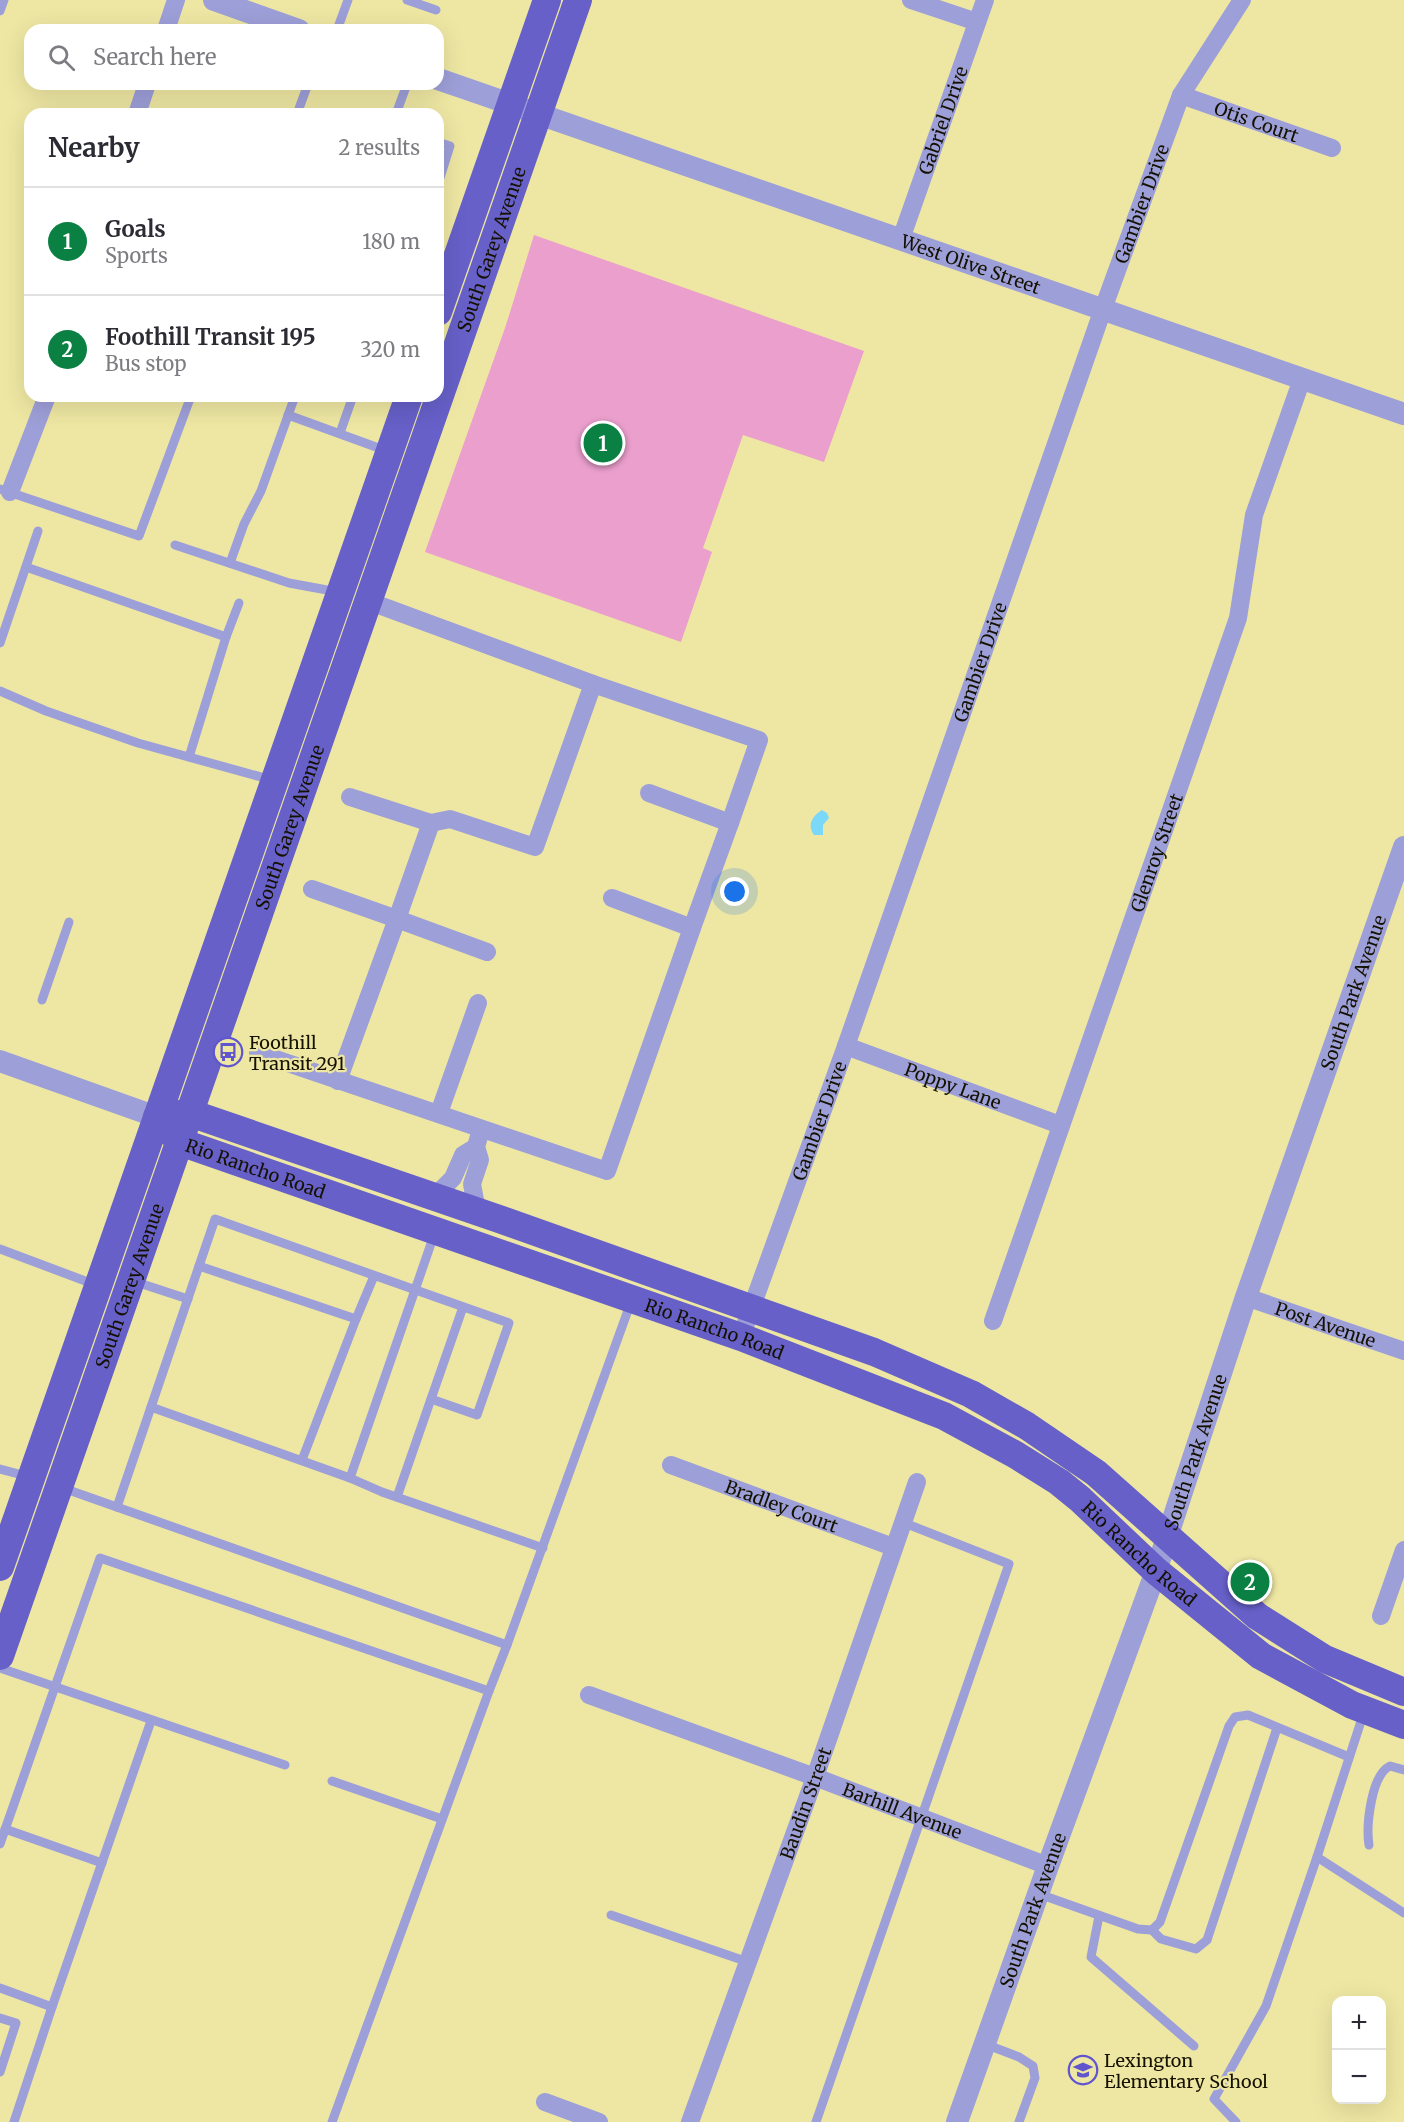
<!DOCTYPE html>
<meta charset="utf-8">
<style>
:root{--surface:#fff;--page:#f2f2f3;--text:#2b2b33;--muted:#7c7c81;--line:#e1e1e2;--accent:#0b8043}
body{margin:0;font-family:Merriweather,serif;background:var(--page);color:var(--text)}
.controls{position:absolute;right:18px;bottom:18px;display:grid;overflow:hidden;border-radius:12px;box-shadow:0 6px 24px #0002}
.controls button{width:54px;height:54px;display:grid;place-items:center;padding:0;border:0;border-bottom:2px solid var(--line);background:var(--surface);color:var(--text);font:30px sans-serif}
.you{position:absolute;left:735px;top:892px;width:21px;height:21px;margin:-15px;border:4px solid #fff;border-radius:50%;background:#1a73e8;box-shadow:0 0 0 9px #1a73e833}
.badge{display:grid;place-items:center;width:39px;height:39px;border-radius:50%;background:var(--accent);color:#fff;font-size:20px;font-weight:700}
.pin{position:absolute;translate:-50% -50%;border:3px solid #fff;box-shadow:0 2px 6px #0006}
.list{margin:0;padding:0;list-style:none}
h2{display:flex;justify-content:space-between;align-items:center;height:78px;margin:0;padding:0 24px;font-size:26px}
h2 small{font-size:20px;font-weight:400;color:var(--muted)}
.list li{display:grid;grid-template-columns:39px 1fr auto;gap:18px;align-items:center;box-sizing:border-box;height:108px;padding:0 24px;border-top:2px solid var(--line)}
.list b{display:block;font-size:22px;white-space:nowrap}
.list p{margin:0;font-size:20px;white-space:nowrap;color:var(--muted)}
.list em{font-size:20px;font-style:normal;color:var(--muted)}
.icon{flex:none;width:33px;height:33px;fill:none;stroke:currentColor;stroke-width:2;stroke-linecap:round;stroke-linejoin:round}
.map{position:relative;flex:none;width:1404px;height:2122px;overflow:hidden}
.search{position:absolute;background:var(--surface);box-shadow:0 6px 24px #0002;left:24px;top:24px;width:420px;height:66px;display:flex;align-items:center;gap:15px;box-sizing:border-box;padding:0 21px;border-radius:18px;color:var(--muted);font-size:22px}
.panel{position:absolute;background:var(--surface);box-shadow:0 6px 24px #0002;left:24px;top:108px;width:420px;height:294px;border-radius:18px}
.map>svg:first-child{display:block}
.green{fill:#eb9fcd}
.water{fill:#7cd8f8}
.lines{fill:none;stroke-linecap:round;stroke-linejoin:round}
.service{stroke:#9d9fd8;stroke-width:9}
.minor{stroke:#9d9fd8;stroke-width:18}
.tertiary{stroke:#9d9fd8;stroke-width:22}
.primary{stroke:#6660c8;stroke-width:28}
.labels{text-anchor:middle;dominant-baseline:central;stroke-width:4.5;stroke-linejoin:round;paint-order:stroke}
.street-label{font-size:18px;fill:#151100;stroke:#eee7a3}
.poi-label{font-size:18px;fill:#151100;stroke:#eee7a3;text-anchor:start}
</style>
<div class="map">
<svg width="1404" height="2122" viewBox="0 0 1404 2122">
<rect width="100%" height="100%" fill="#eee7a3"/>
<polygon class="green" points="534,235 864,351 824,462 743,435 703,548 712,552 681,642 425,552 505,328"/>
<path class="water" d="M822,810l5,3 2,5 -6,7v10h-9c-7,-10 -2,-19 8,-25z"/>
<g class="lines">
<g class="service">
<polyline points="407,0 436,10"/>
<polyline points="0,11 4,0"/>
<polyline points="337,30 348,0"/>
<polyline points="297,114 308,84"/>
<polyline points="396,114 407,84"/>
<polyline points="438,142 450,146 438,184"/>
<polyline points="288,415 387,451"/>
<polyline points="340,433 353,396"/>
<polyline points="0,489 139,536 191,396"/>
<polyline points="175,545 289,583 338,592"/>
<polyline points="230,563 244,524 261,491 295,396"/>
<polyline points="26,567 226,637 189,757"/>
<polyline points="226,637 239,603"/>
<polyline points="0,643 38,531"/>
<polyline points="0,691 46,711 138,743 272,780"/>
<polyline points="42,1000 69,922"/>
<polyline points="434,1235 350,1478 382,1492 543,1548"/>
<polyline points="0,1249 96,1285"/>
<polyline points="199,1266 356,1319 374,1276"/>
<polyline points="133,1281 188,1299"/>
<polyline points="431,1399 463,1307"/>
<polyline points="151,1407 350,1478"/>
<polyline points="302,1460 356,1319"/>
<polyline points="0,1469 30,1477"/>
<polyline points="63,1488 507,1645 631,1302"/>
<polyline points="117,1507 215,1219 509,1323 477,1415 431,1399 397,1497"/>
<polyline points="0,1668 285,1765"/>
<polyline points="489,1691 507,1645"/>
<polyline points="1364,1712 1317,1857 1404,1913"/>
<polyline points="332,1781 442,1819"/>
<polyline points="5,1829 102,1863"/>
<polyline points="0,1844 100,1558 489,1691 332,2122"/>
<path d="M1369,1845c-3,-19 2,-70 21,-79l14,4"/>
<polyline points="1039,1894 1138,1929 1152,1930 1160,1922 1229,1726 1235,1717 1248,1715 1349,1757"/>
<polyline points="611,1915 748,1962"/>
<polyline points="1099,1916 1091,1957 1194,2046"/>
<polyline points="1152,1930 1161,1939 1196,1949 1207,1940 1277,1728"/>
<polyline points="0,1988 52,2007 14,2122"/>
<polyline points="52,2007 151,1721"/>
<polyline points="0,2018 16,2023 0,2072"/>
<polyline points="985,2044 1019,2057 1033,2066 1035,2078 1019,2122"/>
<polyline points="816,2122 1009,1564 902,1522"/>
<polyline points="1236,2122 1214,2099 1266,2006 1317,1857"/>
</g>
<g class="minor">
<polyline points="911,0 977,22"/>
<polyline points="166,30 176,0"/>
<path id="s1" d="M1181,95l151,53"/>
<polyline points="137,114 147,84"/>
<path id="s2" d="M901,239l84,-239"/>
<polyline points="10,492 47,396"/>
<polyline points="368,601 593,684"/>
<polyline points="649,793 730,823 692,928"/>
<polyline points="350,797 431,823"/>
<polyline points="312,889 397,919 431,823 450,819 535,847 593,684 759,740 730,823"/>
<path id="s3" d="M846,1046l214,79"/>
<polyline points="258,1053 607,1171 692,928 612,898"/>
<polyline points="338,1081 397,919 487,952"/>
<polyline points="439,1113 478,1003"/>
<polyline points="434,1197 453,1178 463,1155 476,1147"/>
<polyline points="477,1211 472,1184 480,1160 476,1147 481,1129"/>
<path id="s4" d="M1246,1297l158,54"/>
<path id="s5" d="M993,1321l245,-703 16,-103 48,-136"/>
<path id="s6" d="M741,1337l105,-291 257,-737 78,-214 61,-95"/>
<path id="s7" d="M671,1465l222,82"/>
<polyline points="1381,1616 1404,1550"/>
<path id="s8" d="M589,1695l226,82 233,89"/>
<polyline points="545,2102 599,2122"/>
<path id="s9" d="M690,2122l125,-345 102,-295"/>
</g>
<g class="tertiary">
<polyline points="214,0 299,30"/>
<path id="s10" d="M438,79l966,335"/>
<polyline points="0,1061 157,1117"/>
<path id="s11" d="M957,2122l91,-256 108,-295 90,-274 158,-450"/>
</g>
<g class="primary">
<polyline points="438,312 547,0"/>
<polyline points="171,1115 190,1113 502,1220 874,1352 971,1394 1027,1426 1096,1473 1257,1616 1325,1659 1404,1692"/>
<path id="s12" d="M157,1117l23,25 561,195 203,79 72,39 43,27 21,17 76,72 105,85 91,49 52,20"/>
<polyline points="0,1567 409,396"/>
<path id="s13" d="M0,1656l578,-1656"/>
</g>
</g>
<defs>
<g id="bus-ring" transform="scale(1.5)"><circle r="9.5" fill="#eee7a3" stroke="#6155cd" stroke-width="1.5"/><path d="M-5-6H5V4H4V6H2V4H-2V6H-4V4H-5ZM-3.5-4V0h7V-4ZM-3.5 1.2v1.5H-2V1.2ZM2 1.2v1.5H3.5V1.2Z" fill="#6155cd"/></g>
<g id="school-ring" transform="scale(1.5)"><circle r="9.5" fill="#eee7a3" stroke="#6155cd" stroke-width="1.5"/><path d="M0-5L7-2L0 1L-7-2ZM-4 1L0 2.5L4 1V4Q0 6-4 4Z" fill="#6155cd"/></g>
</defs>
<g fill-rule="evenodd">
<use href="#bus-ring" x="228" y="1052"/>
<use href="#school-ring" x="1083" y="2070"/>
</g>
<g class="labels">
<g class="street-label">
<text stroke="none"><textPath href="#s2" startOffset="126">Gabriel Drive</textPath></text>
<text stroke="none"><textPath href="#s1" startOffset="80">Otis Court</textPath></text>
<text stroke="none"><textPath href="#s6" startOffset="1202">Gambier Drive</textPath></text>
<text stroke="none"><textPath href="#s13" startOffset="1490">South Garey Avenue</textPath></text>
<text stroke="none"><textPath href="#s10" startOffset="564">West Olive Street</textPath></text>
<text stroke="none"><textPath href="#s6" startOffset="716">Gambier Drive</textPath></text>
<text stroke="none"><textPath href="#s13" startOffset="878">South Garey Avenue</textPath></text>
<text stroke="none"><textPath href="#s5" startOffset="496">Glenroy Street</textPath></text>
<text stroke="none"><textPath href="#s11" startOffset="1197">South Park Avenue</textPath></text>
<text stroke="none"><textPath href="#s3" startOffset="114">Poppy Lane</textPath></text>
<text stroke="none"><textPath href="#s6" startOffset="230">Gambier Drive</textPath></text>
<text stroke="none"><textPath href="#s12" startOffset="114">Rio Rancho Road</textPath></text>
<text stroke="none"><textPath href="#s13" startOffset="392">South Garey Avenue</textPath></text>
<text stroke="none"><textPath href="#s4" startOffset="84">Post Avenue</textPath></text>
<text stroke="none"><textPath href="#s12" startOffset="600">Rio Rancho Road</textPath></text>
<text stroke="none"><textPath href="#s11" startOffset="711">South Park Avenue</textPath></text>
<text stroke="none"><textPath href="#s7" startOffset="118">Bradley Court</textPath></text>
<text stroke="none"><textPath href="#s12" startOffset="1086">Rio Rancho Road</textPath></text>
<text stroke="none"><textPath href="#s9" startOffset="339">Baudin Street</textPath></text>
<text stroke="none"><textPath href="#s8" startOffset="334">Barhill Avenue</textPath></text>
<text stroke="none"><textPath href="#s11" startOffset="225">South Park Avenue</textPath></text>
</g>
<g class="poi-label">
<text x="249" y="1042">Foothill<tspan x="249" dy="21">Transit 291</tspan></text>
<text x="1104" y="2060">Lexington<tspan x="1104" dy="21">Elementary School</tspan></text>
</g>
</g>
</svg>
<div class="controls">
<button>+</button>
<button>−</button>
</div>
<div class="you"></div>
<div class="pin badge" style="left:603px;top:443px">1</div>
<div class="pin badge" style="left:1250px;top:1582px">2</div>
<div class="search"><svg class="icon" aria-label="search" viewBox="0 0 24 24"><circle cx="10" cy="10" r="6"/><path d="M15 15l6 6"/></svg>Search here</div>
<section class="panel">
<h2>Nearby<small>2 results</small></h2>
<ul class="list">
<li><span class="badge">1</span><div><b>Goals</b><p>Sports</p></div><em>180 m</em></li>
<li><span class="badge">2</span><div><b>Foothill Transit 195</b><p>Bus stop</p></div><em>320 m</em></li>
</ul>
</section>
</div>
